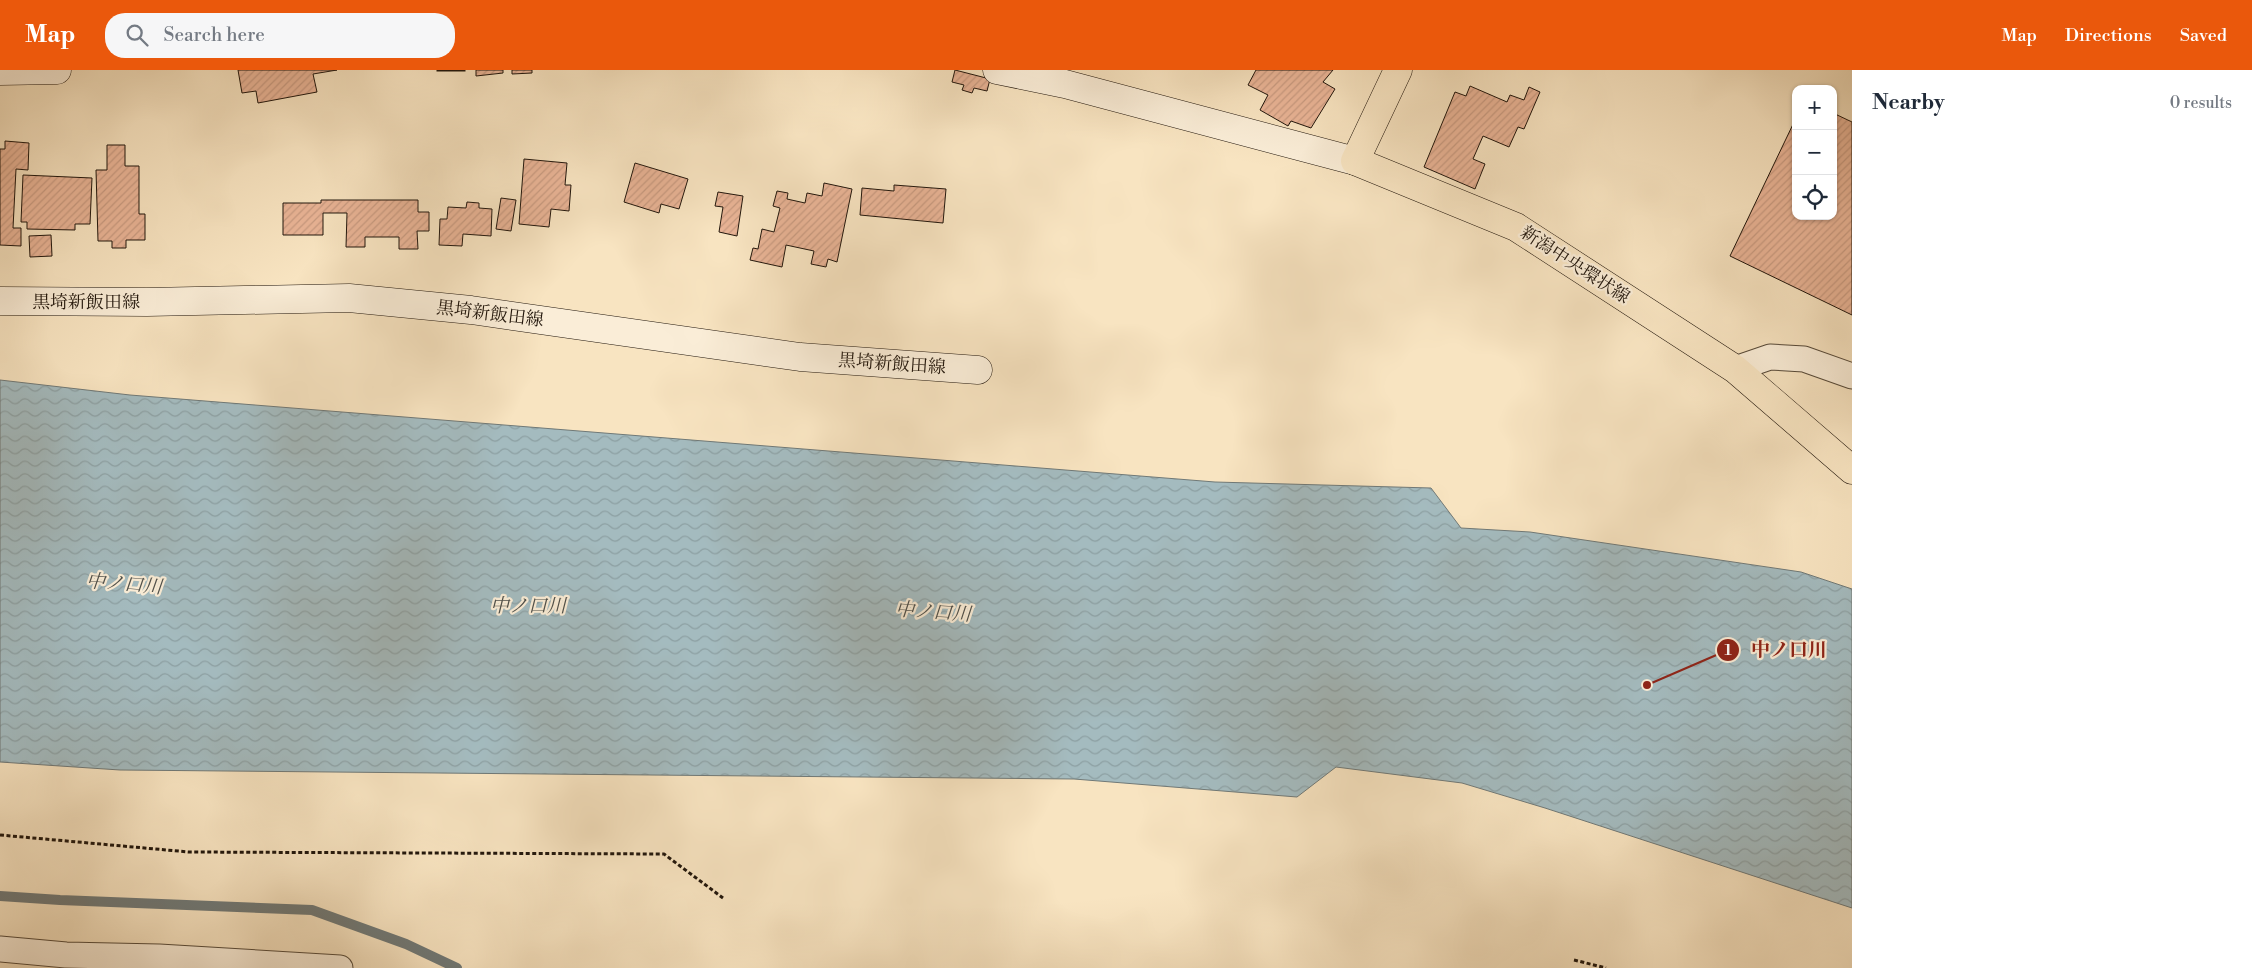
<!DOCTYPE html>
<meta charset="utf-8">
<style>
:root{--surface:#fff;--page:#f6f6f7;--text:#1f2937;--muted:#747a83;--line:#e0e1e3;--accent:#ea580c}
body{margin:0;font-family:"Libre Bodoni","Noto Serif JP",serif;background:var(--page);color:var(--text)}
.controls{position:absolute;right:15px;top:15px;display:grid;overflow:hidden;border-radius:10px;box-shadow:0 1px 4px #0004}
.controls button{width:45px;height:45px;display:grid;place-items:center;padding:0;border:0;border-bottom:1px solid var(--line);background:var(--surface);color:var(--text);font:25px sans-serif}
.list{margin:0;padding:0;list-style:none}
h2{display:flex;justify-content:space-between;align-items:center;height:65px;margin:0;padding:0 20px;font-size:21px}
h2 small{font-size:16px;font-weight:400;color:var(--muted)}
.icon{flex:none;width:28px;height:28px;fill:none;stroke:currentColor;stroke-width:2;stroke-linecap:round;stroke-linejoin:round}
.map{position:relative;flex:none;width:1852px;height:898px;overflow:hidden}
header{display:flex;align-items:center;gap:30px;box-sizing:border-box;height:70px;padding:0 25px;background:var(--accent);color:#fff}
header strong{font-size:24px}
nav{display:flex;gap:28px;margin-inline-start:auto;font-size:18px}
.search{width:350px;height:45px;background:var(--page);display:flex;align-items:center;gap:12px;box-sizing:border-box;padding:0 18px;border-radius:20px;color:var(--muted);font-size:19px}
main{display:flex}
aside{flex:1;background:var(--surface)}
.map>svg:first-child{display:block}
.water{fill:url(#water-waves);stroke:#707977}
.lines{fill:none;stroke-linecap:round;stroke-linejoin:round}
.stream{stroke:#707977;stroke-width:10}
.building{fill:url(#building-hatch);stroke:#21160c}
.street-casing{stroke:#574a39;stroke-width:27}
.secondary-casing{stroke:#21160c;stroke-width:29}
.primary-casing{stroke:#21160c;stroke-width:29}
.path{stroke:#21160c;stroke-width:3;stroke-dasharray:4 2.5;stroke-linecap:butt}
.street{stroke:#faedd7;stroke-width:25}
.secondary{stroke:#faedd7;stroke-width:28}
.primary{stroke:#f8e4c1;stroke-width:28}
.labels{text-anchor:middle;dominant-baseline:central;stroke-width:4.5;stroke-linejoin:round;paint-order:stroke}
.street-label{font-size:18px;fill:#21160c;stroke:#faedd7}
.water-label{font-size:19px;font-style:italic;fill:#4f504b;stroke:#faedd7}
.leader{fill:none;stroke:#8f2418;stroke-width:2}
.callout-dot{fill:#8f2418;stroke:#faedd7;stroke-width:2}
.mark-label{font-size:15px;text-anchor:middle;font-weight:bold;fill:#fff}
.callout-label{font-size:19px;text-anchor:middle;font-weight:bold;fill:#8f2418;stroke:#faedd7;stroke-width:4.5;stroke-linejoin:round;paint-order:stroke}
</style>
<header>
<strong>Map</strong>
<div class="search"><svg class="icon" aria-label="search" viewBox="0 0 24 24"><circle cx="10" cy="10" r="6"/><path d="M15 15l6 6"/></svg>Search here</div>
<nav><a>Map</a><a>Directions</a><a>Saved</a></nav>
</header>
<main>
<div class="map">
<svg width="1852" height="898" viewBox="0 0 1852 898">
<defs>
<pattern id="water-waves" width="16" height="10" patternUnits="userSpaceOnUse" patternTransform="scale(1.25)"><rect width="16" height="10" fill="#a4bbbf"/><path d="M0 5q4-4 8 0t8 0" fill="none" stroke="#8da0a3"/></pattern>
<pattern id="building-hatch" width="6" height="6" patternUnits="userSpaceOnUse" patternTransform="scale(1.25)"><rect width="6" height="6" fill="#e9b496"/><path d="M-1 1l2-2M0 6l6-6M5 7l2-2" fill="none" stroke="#c89a80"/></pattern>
</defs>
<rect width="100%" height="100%" fill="#f8e4c1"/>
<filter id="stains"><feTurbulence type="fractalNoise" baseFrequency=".004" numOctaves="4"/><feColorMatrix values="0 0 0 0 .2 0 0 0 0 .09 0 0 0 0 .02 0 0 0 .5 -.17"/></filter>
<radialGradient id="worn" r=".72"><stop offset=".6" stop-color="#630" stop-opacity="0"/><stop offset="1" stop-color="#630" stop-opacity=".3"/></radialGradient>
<polygon class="water" points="0,310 130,325 1215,412 1431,418 1461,458 1530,462 1801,502 1852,519 1852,838 1545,738 1462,713 1336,697 1297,727 1074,709 120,700 0,692"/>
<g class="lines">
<polyline class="stream" points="0,826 60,830 312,840 406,874 457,898"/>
</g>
<g class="building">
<polygon points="238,0 337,0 313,4 317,22 258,33 256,21 242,23"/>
<rect x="437" y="0" width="28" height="1"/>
<polygon points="476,0 503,0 503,3 476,6"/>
<polygon points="512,0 532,0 532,3 512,4"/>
<polygon points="955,0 990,9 987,21 974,18 972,23 962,20 964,15 952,12"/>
<polygon points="1256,0 1333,0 1323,12 1335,19 1311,58 1291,51 1288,56 1260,40 1268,25 1248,15"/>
<polygon points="1470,16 1507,32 1510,25 1524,30 1529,17 1540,22 1524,59 1518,57 1509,77 1483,66 1473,89 1485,94 1475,119 1424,97 1455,22 1466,26"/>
<polygon points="1833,43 1852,52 1852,245 1730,186 1796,48 1796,146 1833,146"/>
<polygon points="5,71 29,73 28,100 16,99 13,158 21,158 21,176 0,175 0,79 5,79"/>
<polygon points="107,75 125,75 125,96 139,96 139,144 145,144 145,170 126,170 126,178 112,178 112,171 98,171 96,100 107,100"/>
<polygon points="524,89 567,93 565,115 571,115 569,141 551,139 549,157 519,154"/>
<polygon points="635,93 688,109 679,139 661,134 659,143 624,132"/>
<polygon points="23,105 92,108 90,154 75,154 75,160 27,159 27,152 21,152"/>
<polygon points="824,113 852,119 837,192 828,189 826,197 811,194 814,181 786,175 782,197 750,190 753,178 758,179 762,159 774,162 780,138 773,136 777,121 788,123 787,129 805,133 807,123 822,126"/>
<polygon points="894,115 946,119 943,153 860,145 862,118 894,121"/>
<polygon points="718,122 743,126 737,166 719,162 723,137 715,136"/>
<polygon points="501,128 516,130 511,161 496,159"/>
<polygon points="321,130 418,130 418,142 429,142 429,161 417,161 418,179 399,179 399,167 365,167 365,177 346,177 347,143 323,143 323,165 283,165 283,133 321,133"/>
<polygon points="467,132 479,133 479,138 492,139 491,166 463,164 462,176 439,175 440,149 447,149 448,137 466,138"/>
<polygon points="51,165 52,186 30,187 29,166"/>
</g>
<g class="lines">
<g class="street-casing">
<g id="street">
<polyline points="1735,299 1770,287 1804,289 1852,306"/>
<polyline points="0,879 66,885 159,887 340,898"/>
</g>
</g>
<g class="secondary-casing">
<g id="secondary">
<polyline points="997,0 1065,14 1355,91"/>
<polyline points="0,1 57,0"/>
<polyline points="0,231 147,232 349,228 471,240 800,287 978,300"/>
</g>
</g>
<g class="primary-casing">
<polyline id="primary" points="1398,0 1355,91 1516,157 1735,299 1852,400"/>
</g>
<g class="path">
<polyline points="0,765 189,782 664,784 723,828"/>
<polyline points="1574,890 1606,898"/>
</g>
<use href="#street" class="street"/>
<use href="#secondary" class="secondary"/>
<use href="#primary" class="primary"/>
</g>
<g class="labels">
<g class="street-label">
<text transform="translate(1575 195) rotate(33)">新潟中央環状線</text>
<text x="86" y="232">黒埼新飯田線</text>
<text transform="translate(490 244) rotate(7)">黒埼新飯田線</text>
<text transform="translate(892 294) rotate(4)">黒埼新飯田線</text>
</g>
<g class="water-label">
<text transform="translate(124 514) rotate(5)">中ノ口川</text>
<text x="528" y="536">中ノ口川</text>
<text transform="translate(933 542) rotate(4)">中ノ口川</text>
</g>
</g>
<path class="leader" d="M1647 615L1728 580"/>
<g class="callout-dot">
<circle cx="1647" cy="615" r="5"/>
<circle cx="1728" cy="580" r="12"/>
</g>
<g class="mark-label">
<text x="1728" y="585">1</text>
</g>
<g class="callout-label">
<text x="1789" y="586">中ノ口川</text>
</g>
<rect width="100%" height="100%" filter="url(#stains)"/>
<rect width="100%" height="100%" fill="url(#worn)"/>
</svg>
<div class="controls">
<button>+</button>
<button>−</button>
<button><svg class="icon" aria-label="locate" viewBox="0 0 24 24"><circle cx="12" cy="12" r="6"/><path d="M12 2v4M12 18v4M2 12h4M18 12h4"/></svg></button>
</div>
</div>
<aside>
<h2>Nearby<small>0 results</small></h2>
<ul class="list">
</ul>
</aside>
</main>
